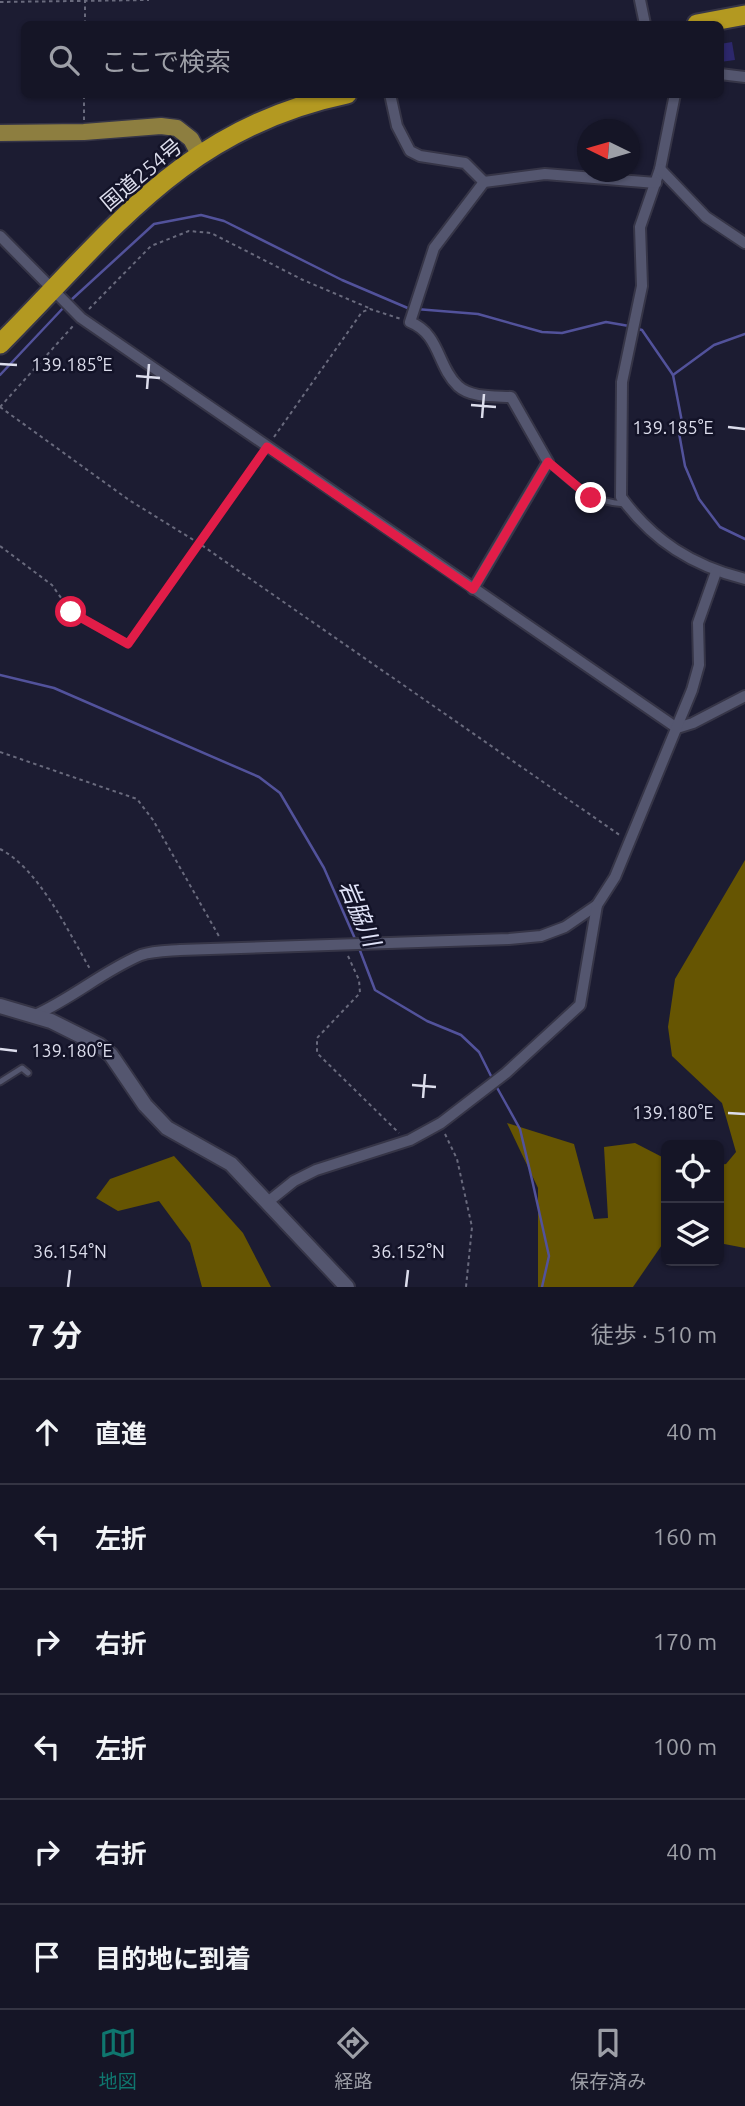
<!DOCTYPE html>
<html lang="ja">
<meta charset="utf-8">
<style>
:root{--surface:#151526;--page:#222232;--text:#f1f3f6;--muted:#9d9fa7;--line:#343443;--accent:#0f766e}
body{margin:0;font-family:Ubuntu,"Noto Sans JP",sans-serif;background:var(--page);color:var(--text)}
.controls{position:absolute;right:21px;bottom:21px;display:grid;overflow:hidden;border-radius:10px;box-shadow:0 2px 5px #0004}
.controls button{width:63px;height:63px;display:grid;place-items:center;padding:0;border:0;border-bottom:2px solid var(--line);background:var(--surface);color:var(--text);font:35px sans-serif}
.compass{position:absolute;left:577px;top:119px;width:63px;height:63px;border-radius:50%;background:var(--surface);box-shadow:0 2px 5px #0004;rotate:275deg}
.stop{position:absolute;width:21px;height:21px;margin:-16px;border:5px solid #e11d48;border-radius:50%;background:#fff}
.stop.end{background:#e11d48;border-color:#fff;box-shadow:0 2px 7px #0008}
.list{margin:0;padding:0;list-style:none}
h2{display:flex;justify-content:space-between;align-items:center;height:91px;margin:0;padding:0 28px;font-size:30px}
h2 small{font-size:23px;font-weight:400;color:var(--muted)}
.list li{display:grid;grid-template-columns:46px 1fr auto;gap:21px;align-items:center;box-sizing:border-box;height:105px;padding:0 28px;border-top:2px solid var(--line)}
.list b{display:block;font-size:26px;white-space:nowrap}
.list em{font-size:23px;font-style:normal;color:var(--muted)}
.icon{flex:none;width:38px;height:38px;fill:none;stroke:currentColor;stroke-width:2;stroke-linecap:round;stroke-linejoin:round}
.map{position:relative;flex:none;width:745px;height:1287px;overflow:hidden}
.search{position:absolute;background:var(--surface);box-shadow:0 2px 5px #0004;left:21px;right:21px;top:21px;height:77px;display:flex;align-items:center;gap:18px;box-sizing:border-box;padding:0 24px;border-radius:10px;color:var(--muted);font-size:26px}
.sheet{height:721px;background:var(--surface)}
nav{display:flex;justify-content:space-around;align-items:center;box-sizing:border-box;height:98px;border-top:2px solid var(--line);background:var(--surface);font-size:19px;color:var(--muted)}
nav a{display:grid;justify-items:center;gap:4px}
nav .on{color:var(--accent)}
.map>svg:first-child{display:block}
.forest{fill:#665502}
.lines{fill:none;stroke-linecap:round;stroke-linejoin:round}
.stream{stroke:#52529b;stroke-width:2.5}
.building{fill:#2c276b}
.lane-casing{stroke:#363547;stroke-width:9}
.street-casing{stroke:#363547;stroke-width:14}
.secondary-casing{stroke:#363547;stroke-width:18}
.primary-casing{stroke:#363547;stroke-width:19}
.highway-casing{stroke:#363547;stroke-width:23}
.path{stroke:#696a7d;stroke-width:2;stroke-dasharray:3.5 3.5;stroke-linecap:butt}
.lane{stroke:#54566f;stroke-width:5}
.street{stroke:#54566f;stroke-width:10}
.secondary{stroke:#54566f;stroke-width:14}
.primary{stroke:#8d7e40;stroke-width:16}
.highway{stroke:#b39921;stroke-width:19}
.route{stroke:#e11d48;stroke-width:9}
.ticks{fill:none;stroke:#dcddec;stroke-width:2.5}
.labels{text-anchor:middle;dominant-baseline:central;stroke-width:5;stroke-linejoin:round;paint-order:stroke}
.street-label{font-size:21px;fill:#dcddec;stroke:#131328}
.water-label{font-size:23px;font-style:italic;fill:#e0e3f8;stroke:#131328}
.ticks-label{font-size:18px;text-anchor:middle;fill:#dcddec;stroke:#131328;stroke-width:5;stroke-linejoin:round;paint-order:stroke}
</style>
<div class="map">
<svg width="745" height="1287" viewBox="0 0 745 1287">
<rect width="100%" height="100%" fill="#1c1c32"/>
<g class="forest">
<polygon points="745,860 745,1248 719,1243 719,1165 726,1164 736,1152 722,1103 672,1056 668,1027 675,979"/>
<polygon points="507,1123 574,1144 594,1219 608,1218 604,1147 635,1143 666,1159 666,1239 633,1287 538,1287 538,1188"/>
<polygon points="174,1156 243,1233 271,1287 202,1287 190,1243 159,1201 118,1211 96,1198 110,1179"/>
</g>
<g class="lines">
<g class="stream">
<polyline points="70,301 154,224 201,215 224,221 342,280 410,309"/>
<polyline points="416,309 478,314 542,332 562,333 606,322 629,326"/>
<polyline points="635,328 642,330 673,375 682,422 679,433 685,466 699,499 720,527 745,539"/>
<polyline points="0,375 65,306"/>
<polyline points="673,375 714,345 745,334"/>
<polyline points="0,675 54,688 259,777 280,793 324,868 356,941"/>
<polyline points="359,948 375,990 427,1021 461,1035 479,1052 492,1078"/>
<polyline points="495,1084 520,1129 533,1184 549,1256 542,1287"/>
</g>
</g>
<polygon class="building" points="732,42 735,60 720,62 720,44"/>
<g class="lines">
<g class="lane-casing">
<g id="lane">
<path d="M548,462c27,23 40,40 77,42"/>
<polyline points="0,1082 22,1068 28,1073"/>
</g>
</g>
<g class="street-casing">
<g id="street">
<polyline points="640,0 645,24"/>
<polyline points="720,74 745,77"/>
<polyline points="390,94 397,126 410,151 420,156 465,163 484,182"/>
<path d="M675,94l-15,75 -20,58 2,59 -20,96 -1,115c32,44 72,69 124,82"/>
<polyline points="660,169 706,217 745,243"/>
<polyline points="0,236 81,318 677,728 693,723 745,696"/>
<path d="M473,589l75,-127 -37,-65c-16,-1 -40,1 -53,-11 -21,-20 -18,-52 -48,-64l24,-74 50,-66 61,-8 111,9"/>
<path d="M35,1015c38,-17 68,-44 106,-60 12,-4 26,-4 39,-5l329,-11 32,-3 24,-9 32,-22 18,-28 77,-187 7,-25 -1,-42 18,-51"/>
<polyline points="269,1201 294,1181 316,1170 410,1140 441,1123 506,1073 580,1005 597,905"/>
</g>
</g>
<g class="secondary-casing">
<polyline id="secondary" points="0,1006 51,1021 99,1045 111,1055 145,1105 167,1128 231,1164 347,1287"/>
</g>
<g class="primary-casing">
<polyline id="primary" points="0,133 84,132 161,126 177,128 191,139 199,154"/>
</g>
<g class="highway-casing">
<g id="highway">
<polyline points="697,24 745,15"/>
<path d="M0,344c111,-111 183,-216 347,-250"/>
</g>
</g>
<g class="path">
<polyline points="0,2 149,0"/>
<polyline points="85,24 85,1"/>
<polyline points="84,120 84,94"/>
<polyline points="89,309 151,246 189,231 211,233 303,280 369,308"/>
<polyline points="0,407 129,500 200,544 621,836"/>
<polyline points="0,407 73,326"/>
<polyline points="274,437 362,312 370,309 401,319"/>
<polyline points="0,546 52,585 71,612 128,644 261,456"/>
<polyline points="0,752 137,799 153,820 220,938"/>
<path d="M0,849c39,20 68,82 90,120"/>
<polyline points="348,956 359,980 360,993 317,1038 317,1053 399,1133"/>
<polyline points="445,1134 457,1159 472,1227 466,1287"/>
</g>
<use href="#lane" class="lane"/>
<use href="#street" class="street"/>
<use href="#secondary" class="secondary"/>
<use href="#primary" class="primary"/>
<use href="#highway" class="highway"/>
</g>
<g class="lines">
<polyline class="route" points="71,612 128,644 267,447 473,589 548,462 591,498"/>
</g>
<path class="ticks" d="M0,364l17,1M136,376l24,2M147,389l2,-25M471,405l25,2M482,418l2,-24M728,427l17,2M0,1049l17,2M412,1085l24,2M423,1098l2,-24M728,1113l17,1M68,1287l2,-17M406,1287l2,-17"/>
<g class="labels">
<g class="street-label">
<text transform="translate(141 174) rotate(-40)">国道254号</text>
</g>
<g class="water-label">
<text transform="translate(360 913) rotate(67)">岩脇川</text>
</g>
</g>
<g class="ticks-label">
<text x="72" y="371">139.185°E</text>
<text x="673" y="434">139.185°E</text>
<text x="72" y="1057">139.180°E</text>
<text x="673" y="1119">139.180°E</text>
<text x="70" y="1258">36.154°N</text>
<text x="408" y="1258">36.152°N</text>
</g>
</svg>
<div class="controls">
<button><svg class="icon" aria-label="locate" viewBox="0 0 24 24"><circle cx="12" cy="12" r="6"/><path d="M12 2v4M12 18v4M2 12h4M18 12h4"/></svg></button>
<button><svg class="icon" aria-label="layers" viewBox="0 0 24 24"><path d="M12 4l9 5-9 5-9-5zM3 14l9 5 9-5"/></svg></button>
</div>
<svg class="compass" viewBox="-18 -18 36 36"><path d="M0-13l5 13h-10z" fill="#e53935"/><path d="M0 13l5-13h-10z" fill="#9d9fa7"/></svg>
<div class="stop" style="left:71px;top:612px"></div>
<div class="stop end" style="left:591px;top:498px"></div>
<div class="search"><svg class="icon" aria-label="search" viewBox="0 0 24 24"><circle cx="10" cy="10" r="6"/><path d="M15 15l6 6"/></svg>ここで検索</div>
</div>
<section class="sheet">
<h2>7 分<small>徒歩 · 510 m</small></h2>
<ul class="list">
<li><svg class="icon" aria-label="ahead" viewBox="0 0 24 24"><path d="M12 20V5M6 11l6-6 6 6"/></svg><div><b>直進</b></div><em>40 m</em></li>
<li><svg class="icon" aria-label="left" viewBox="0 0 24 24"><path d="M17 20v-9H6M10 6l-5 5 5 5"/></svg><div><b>左折</b></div><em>160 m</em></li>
<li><svg class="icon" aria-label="right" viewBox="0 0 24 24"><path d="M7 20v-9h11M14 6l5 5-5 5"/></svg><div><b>右折</b></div><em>170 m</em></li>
<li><svg class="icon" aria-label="left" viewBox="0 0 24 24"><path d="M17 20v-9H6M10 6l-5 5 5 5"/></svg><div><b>左折</b></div><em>100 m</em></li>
<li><svg class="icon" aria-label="right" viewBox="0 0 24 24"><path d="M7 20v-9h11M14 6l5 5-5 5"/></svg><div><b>右折</b></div><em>40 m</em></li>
<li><svg class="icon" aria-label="arrive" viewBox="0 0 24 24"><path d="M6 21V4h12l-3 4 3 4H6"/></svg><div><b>目的地に到着</b></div></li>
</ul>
</section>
<nav>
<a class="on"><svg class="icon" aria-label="map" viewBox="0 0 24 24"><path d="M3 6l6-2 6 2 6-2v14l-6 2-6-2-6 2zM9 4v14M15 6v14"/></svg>地図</a>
<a><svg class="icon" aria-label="directions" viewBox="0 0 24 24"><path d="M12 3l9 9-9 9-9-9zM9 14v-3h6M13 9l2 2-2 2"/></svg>経路</a>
<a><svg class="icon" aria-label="saved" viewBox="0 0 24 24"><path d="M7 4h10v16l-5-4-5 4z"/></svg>保存済み</a>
</nav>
